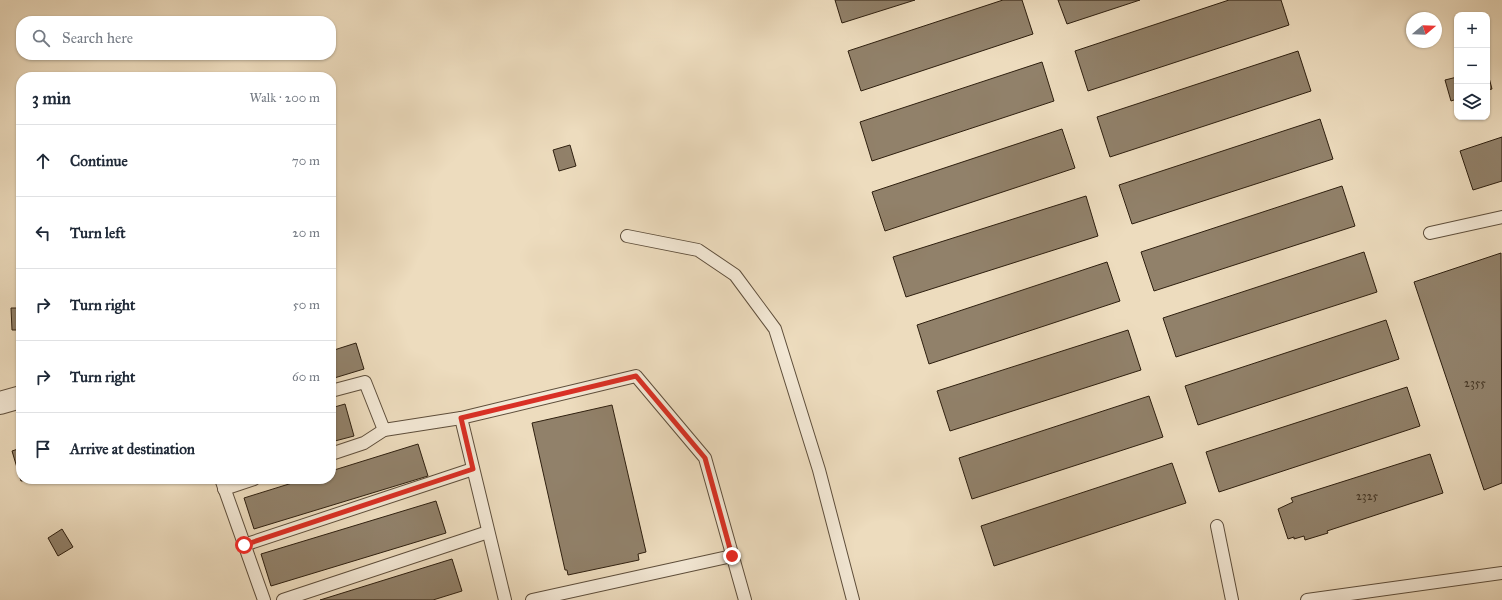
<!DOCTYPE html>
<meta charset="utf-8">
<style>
:root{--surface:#fff;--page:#f6f6f7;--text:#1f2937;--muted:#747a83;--line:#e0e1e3}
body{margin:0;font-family:"IM FELL Great Primer",serif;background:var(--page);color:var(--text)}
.controls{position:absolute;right:12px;top:12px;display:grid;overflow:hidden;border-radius:8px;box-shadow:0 1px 3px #0004}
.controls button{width:36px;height:36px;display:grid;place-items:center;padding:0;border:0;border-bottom:1px solid var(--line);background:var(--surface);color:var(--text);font:20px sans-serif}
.compass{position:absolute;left:1406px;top:12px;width:36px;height:36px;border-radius:50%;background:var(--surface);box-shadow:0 1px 3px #0004;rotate:71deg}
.stop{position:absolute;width:12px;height:12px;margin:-9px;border:3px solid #d93025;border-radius:50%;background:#fff}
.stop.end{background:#d93025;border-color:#fff;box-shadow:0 1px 4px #0008}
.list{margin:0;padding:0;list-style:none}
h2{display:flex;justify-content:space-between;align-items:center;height:52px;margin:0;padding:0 16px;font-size:17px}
h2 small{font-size:13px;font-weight:400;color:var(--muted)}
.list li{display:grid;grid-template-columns:26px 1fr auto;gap:12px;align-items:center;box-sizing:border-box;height:72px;padding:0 16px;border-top:1px solid var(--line)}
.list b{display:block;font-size:15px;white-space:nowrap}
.list em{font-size:13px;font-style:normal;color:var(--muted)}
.icon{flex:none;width:22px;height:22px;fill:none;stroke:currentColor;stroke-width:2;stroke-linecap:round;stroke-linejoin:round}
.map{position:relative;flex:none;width:1502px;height:600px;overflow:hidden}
.search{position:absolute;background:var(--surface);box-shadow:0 1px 3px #0004;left:16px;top:16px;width:320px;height:44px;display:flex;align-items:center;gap:10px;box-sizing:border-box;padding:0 14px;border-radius:16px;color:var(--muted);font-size:15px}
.panel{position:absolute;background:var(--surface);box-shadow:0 1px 3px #0004;left:16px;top:72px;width:320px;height:412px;border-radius:16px}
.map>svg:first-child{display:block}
.building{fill:#91816a;stroke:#2e1f0f}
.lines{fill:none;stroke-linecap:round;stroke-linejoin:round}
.lane-casing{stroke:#5e4e3b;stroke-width:14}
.street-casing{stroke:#5e4e3b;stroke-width:24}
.lane{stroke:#f3e8d5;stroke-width:12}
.street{stroke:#f3e8d5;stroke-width:22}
.route{stroke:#d93025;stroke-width:5}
.labels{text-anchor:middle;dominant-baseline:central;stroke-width:3.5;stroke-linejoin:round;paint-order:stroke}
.number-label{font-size:12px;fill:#473826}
</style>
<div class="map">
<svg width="1502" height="600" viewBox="0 0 1502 600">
<rect width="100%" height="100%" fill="#eddcbe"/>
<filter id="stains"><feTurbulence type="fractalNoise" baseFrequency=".005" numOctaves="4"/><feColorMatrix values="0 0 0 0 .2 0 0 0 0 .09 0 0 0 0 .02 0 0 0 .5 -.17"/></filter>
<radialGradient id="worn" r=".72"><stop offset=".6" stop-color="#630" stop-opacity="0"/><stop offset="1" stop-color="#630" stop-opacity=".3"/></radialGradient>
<g class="building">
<polygon points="835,0 915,0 842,23"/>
<polygon points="1003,0 1022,0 1033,34 861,91 848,51"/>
<polygon points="1058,0 1140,0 1067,24"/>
<polygon points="1229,0 1281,0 1289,25 1088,91 1075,51"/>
<polygon points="1298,51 1311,91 1110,157 1097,117"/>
<polygon points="1042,62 1054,101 872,161 860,122"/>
<polygon points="1487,70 1492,89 1487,90"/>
<polygon points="1457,77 1457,99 1451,101 1445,80"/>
<polygon points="1320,119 1333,159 1132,224 1119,185"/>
<polygon points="1062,129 1075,168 885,231 872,192"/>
<polygon points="1502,137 1502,181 1473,190 1460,151"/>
<polygon points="570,145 576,166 559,171 553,150"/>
<polygon points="1342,186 1355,226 1154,291 1141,252"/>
<polygon points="1086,196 1098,236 906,297 893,257"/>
<polygon points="1364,252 1377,292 1176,357 1163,318"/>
<polygon points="1501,253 1502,483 1484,490 1414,282"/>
<polygon points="1107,262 1120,301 929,364 917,325"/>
<polygon points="11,308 21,308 21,330 12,330"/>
<polygon points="1386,320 1399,359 1198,425 1185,386"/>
<polygon points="1128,330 1141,370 950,431 937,391"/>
<polygon points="356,343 364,369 331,379 331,351"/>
<polygon points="1407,387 1420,426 1219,492 1206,452"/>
<polygon points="1149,396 1163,437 972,499 959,458"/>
<polygon points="345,404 354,436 331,442 331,408"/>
<polygon points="612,405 646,552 638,554 639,560 568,575 567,570 565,570 532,423"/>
<polygon points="418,444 428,476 254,529 244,498 305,479 331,479 331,471"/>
<polygon points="21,448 21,479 35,479 21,481 12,451"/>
<polygon points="1430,454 1443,493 1327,531 1328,533 1305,540 1304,536 1294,539 1294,537 1288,539 1278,509 1293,502 1291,498"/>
<polygon points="1172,463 1186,503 994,566 981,526"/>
<polygon points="436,501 446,533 271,586 261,554"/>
<polygon points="62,529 73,547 58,556 48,538"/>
<polygon points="452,559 462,591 433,600 320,600"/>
</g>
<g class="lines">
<g class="lane-casing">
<g id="lane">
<polyline points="1430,233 1502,217"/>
<polyline points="627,236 698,250 735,275 775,329 819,470 853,600"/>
<polyline points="331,391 365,382 384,430 461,418"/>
<polyline points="331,454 364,443 384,430"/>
<polyline points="221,479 264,600"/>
<polyline points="224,489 254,479"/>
<polyline points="1217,526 1232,600"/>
<polyline points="244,545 473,469"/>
<polyline points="283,600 488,532"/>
<polyline points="505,600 461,418 636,376 705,458 745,600"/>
<polyline points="532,600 732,556"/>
<polyline points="1307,600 1502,573"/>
</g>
</g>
<g class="street-casing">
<polyline id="street" points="0,403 21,397"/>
</g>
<use href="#lane" class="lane"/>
<use href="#street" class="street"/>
</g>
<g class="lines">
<polyline class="route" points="244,545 473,469 461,418 636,376 705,458 732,556"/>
</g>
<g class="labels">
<g class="number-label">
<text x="1475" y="383">2355</text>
<text x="1367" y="496">2325</text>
</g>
</g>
<rect width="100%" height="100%" filter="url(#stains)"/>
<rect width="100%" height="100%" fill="url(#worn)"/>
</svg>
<div class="controls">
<button>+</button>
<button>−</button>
<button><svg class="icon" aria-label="layers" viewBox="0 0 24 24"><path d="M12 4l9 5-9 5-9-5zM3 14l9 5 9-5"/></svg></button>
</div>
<svg class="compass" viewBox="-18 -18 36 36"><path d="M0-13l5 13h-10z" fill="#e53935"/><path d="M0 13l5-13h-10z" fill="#747a83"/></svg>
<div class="stop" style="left:244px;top:545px"></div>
<div class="stop end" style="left:732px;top:556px"></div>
<div class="search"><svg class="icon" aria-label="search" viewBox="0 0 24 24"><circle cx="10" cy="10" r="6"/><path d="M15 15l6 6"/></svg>Search here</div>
<section class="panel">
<h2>3 min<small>Walk · 200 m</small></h2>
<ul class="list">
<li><svg class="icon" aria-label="ahead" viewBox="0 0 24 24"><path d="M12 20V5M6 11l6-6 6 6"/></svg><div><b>Continue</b></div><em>70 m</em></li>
<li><svg class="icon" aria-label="left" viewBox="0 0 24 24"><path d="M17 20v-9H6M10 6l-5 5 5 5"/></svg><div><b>Turn left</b></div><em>20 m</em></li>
<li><svg class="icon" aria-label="right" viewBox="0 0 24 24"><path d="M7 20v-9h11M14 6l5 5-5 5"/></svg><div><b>Turn right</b></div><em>50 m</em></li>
<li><svg class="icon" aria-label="right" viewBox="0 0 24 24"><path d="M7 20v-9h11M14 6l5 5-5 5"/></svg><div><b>Turn right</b></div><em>60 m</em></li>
<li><svg class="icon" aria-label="arrive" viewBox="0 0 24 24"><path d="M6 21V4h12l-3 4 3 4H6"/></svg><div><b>Arrive at destination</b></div></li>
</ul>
</section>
</div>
